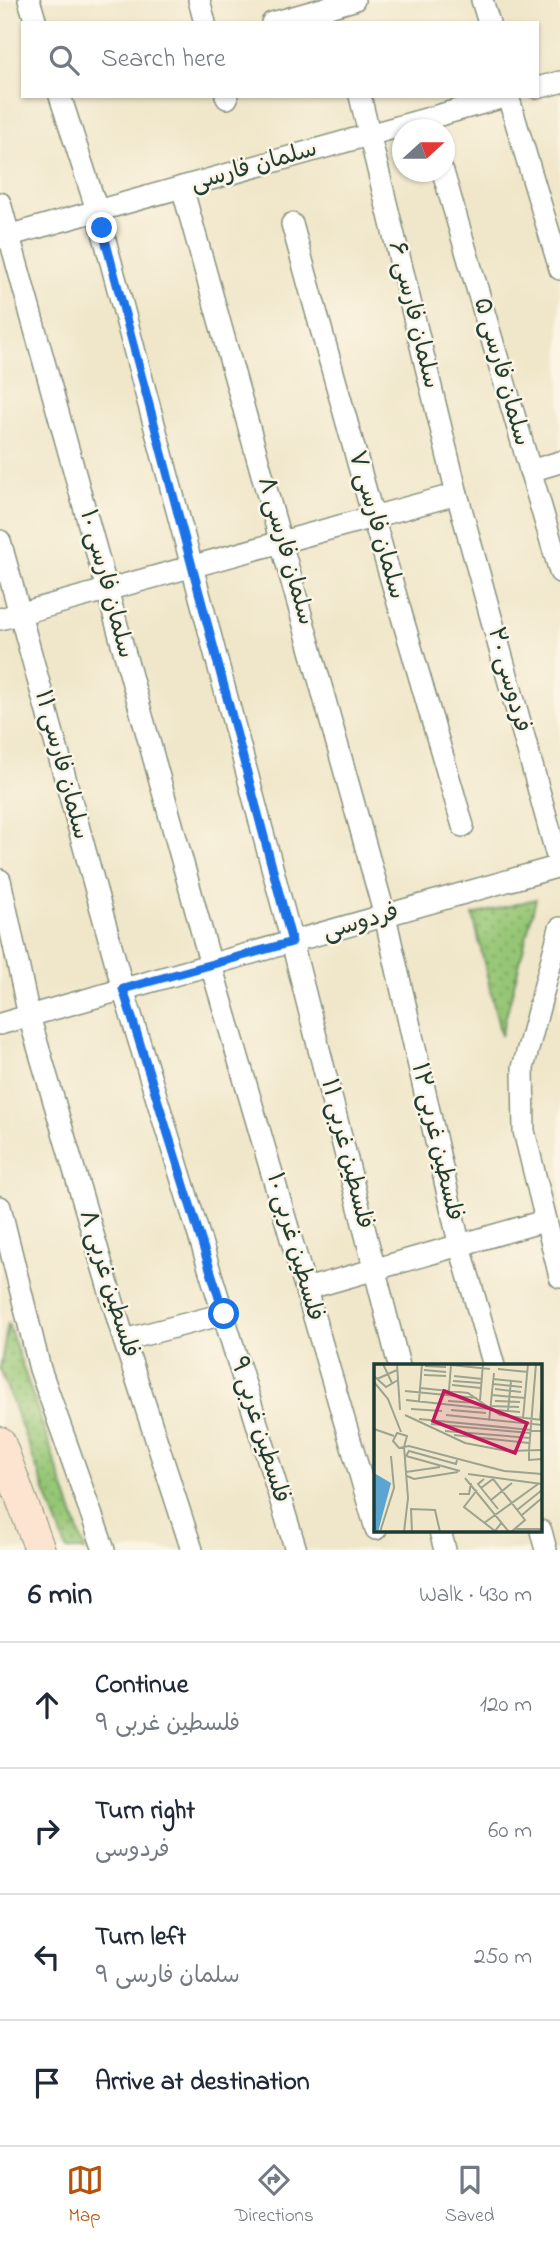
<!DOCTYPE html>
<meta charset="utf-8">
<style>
:root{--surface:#fff;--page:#f6f6f7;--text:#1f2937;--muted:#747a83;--line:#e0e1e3;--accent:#b45309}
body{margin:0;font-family:"Indie Flower","Playpen Sans Arabic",sans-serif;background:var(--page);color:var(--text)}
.compass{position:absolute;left:392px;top:119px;width:63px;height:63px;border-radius:50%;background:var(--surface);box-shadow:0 2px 5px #0004;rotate:69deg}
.stop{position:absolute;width:21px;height:21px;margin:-16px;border:5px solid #1a73e8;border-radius:50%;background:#fff}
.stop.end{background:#1a73e8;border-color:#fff;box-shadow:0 2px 7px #0008}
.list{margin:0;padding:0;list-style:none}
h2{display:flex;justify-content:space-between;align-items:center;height:91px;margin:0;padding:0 28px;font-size:30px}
h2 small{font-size:23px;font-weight:400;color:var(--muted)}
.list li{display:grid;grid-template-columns:46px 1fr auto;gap:21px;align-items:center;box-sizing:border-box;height:126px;padding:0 28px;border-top:2px solid var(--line)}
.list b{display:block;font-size:26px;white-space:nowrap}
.list p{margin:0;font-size:23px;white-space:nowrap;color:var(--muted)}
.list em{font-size:23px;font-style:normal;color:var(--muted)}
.icon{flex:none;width:38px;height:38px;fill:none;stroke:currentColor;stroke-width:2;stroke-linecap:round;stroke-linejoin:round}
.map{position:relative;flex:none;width:560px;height:1550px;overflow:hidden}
.search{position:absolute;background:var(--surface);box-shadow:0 2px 5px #0004;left:21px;right:21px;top:21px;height:77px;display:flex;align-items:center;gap:18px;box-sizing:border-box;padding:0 24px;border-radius:0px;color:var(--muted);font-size:26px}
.sheet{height:595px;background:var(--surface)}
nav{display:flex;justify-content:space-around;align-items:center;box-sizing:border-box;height:98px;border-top:2px solid var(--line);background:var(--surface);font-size:19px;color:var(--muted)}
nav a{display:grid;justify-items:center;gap:4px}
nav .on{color:var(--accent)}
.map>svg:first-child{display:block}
.grass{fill:url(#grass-dots);stroke:#5a8254;stroke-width:2}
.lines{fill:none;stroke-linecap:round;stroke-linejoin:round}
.street-casing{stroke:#88927f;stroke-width:24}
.secondary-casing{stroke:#88927f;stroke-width:32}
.street{stroke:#fff;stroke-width:21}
.secondary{stroke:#fde4d1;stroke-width:30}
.route{stroke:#1a73e8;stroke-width:9}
.labels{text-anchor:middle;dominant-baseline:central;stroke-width:5;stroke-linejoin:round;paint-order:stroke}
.street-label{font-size:24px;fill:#1f3d34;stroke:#fcf5e5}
.inset-road{fill:none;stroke:#9ca38e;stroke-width:2}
.view{fill:#c2185b;fill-opacity:0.15;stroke:#c2185b;stroke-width:3.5}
.inset-edge{fill:none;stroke:#1f3d34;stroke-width:3.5}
</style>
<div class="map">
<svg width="560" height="1550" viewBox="0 0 560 1550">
<defs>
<pattern id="grass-dots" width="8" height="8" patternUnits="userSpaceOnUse" patternTransform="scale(1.75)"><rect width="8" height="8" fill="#95c675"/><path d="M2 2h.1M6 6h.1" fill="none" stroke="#79a261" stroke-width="1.8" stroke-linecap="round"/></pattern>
</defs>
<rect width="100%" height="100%" fill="#fcf5e5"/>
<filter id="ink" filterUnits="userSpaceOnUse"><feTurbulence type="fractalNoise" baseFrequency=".0143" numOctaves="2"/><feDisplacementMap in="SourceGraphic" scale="14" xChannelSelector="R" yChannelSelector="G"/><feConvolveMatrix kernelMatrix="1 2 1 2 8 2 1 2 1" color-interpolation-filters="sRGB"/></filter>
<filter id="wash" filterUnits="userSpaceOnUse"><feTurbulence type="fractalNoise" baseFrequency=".00686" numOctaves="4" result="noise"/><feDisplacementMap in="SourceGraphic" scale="28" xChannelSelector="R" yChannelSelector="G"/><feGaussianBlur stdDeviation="1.57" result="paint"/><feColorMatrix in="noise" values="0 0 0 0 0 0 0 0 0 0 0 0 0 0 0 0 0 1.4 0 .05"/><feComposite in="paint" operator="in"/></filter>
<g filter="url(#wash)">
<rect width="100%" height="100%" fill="#f0e7ca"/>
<g class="grass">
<polygon points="536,899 501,1036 473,915"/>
<polygon points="8,1323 85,1550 67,1550 0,1369"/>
</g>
</g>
<g filter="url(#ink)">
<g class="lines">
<g class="street-casing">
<g id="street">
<polyline points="29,0 36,23"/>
<polyline points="199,0 205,23"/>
<polyline points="482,0 489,23"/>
<polyline points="272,23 354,0"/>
<polyline points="537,88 560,82"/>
<polyline points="60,96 97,210 292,942 399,1366"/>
<polyline points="226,96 227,98"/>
<polyline points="360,96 457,494 560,867"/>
<polyline points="508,96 560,269"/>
<polyline points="443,172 560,572"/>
<polyline points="182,187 385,916 459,1243 494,1366"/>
<polyline points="0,203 211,965 376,1529"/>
<polyline points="292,224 373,517 463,826"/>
<polyline points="0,238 508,96"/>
<polyline points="530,471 560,462"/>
<polyline points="0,541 123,989 296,1550"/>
<polyline points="0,619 457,494"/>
<polyline points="0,880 29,1016 124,1340 192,1550"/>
<polyline points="560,928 523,1068 524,1131 560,1277"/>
<polyline points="0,1024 560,866"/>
<polyline points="0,1207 40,1369 104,1550"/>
<polyline points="306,1289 544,1221"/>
<polyline points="124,1340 224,1314"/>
<polyline points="440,1531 445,1550"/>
<polyline points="541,1531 546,1550"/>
</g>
</g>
<g class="secondary-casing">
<polyline id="secondary" points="0,1442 40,1550"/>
</g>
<use href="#street" class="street"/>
<use href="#secondary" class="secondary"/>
</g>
</g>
<g class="lines" filter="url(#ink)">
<polyline class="route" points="102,228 292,942 123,989 224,1314"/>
</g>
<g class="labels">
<g class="street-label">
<text transform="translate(254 167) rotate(-16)">سلمان فارسی</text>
<text transform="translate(413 315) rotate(76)">سلمان فارسی ۶</text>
<text transform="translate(501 372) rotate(74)">سلمان فارسی ۵</text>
<text transform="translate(376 525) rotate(74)">سلمان فارسی ۷</text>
<text transform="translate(285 551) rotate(74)">سلمان فارسی ۸</text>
<text transform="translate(106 584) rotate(75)">سلمان فارسی ۱۰</text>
<text transform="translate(508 680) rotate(75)">فردوسی ۲۰</text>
<text transform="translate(61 765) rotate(75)">سلمان فارسی ۱۱</text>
<text transform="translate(361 923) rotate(-16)">فردوسی</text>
<text transform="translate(436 1142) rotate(77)">فلسطین غربی ۱۲</text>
<text transform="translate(346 1154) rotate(76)">فلسطین غربی ۱۱</text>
<text transform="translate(294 1247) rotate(74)">فلسطین غربی ۱۰</text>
<text transform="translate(108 1284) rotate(73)">فلسطین غربی ۸</text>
<text transform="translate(259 1430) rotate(73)">فلسطین غربی ۹</text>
</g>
</g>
<g transform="translate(374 1364)">
<rect width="168" height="168" fill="#f0e7ca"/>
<path d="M0,109l17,10 -13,49h-4z" fill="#5aa5d2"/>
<path class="inset-road" d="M9,0l9,19M23,0l3,46M77,1l39,4M51,2l21,1M124,5l30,3M50,6l22,2M50,11l22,1M0,12l12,11 12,-7M80,12l28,3M3,15l20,-9M119,15l29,3M79,17l28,2M0,18l14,17 13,33M119,20l29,3M78,21l29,3M46,24l48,5 32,22 42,5M121,25l26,3M31,27l72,7M75,27l2,-27M118,31l33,3M32,36l83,9M106,36l3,-36M45,37l3,-37M74,37l30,2M121,37l25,1M117,42l28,1M37,45l31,2M77,46l35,3M123,46l23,2M134,47l3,-30M31,51l60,28 42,8 35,-1M72,51l96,10M149,54l5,-54M45,55l123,12M166,56l2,-23M115,57l5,-48M57,60l99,9M0,65l20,7M71,67l85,7M80,71l75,8M30,83l3,-11 -10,-3 -4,8 6,7 10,-2 95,25 38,3M155,86l7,-86M155,87v9l13,-1M32,92l3,-5 47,13 1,-4M32,92l54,15M32,108l34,-5M94,110l74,10M33,112l7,3 44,-7M91,114l44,54M110,115l-6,5 20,25M107,124l12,-9 32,41 -14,12M103,126l-13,17 31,24 7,-9M85,130h10l2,-11M117,136l21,-17M143,146l25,-20M148,151l20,-17M110,159l54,-39M141,165h27M6,168l14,-44 -3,-32M30,168l4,-34 -4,-51M38,168l-1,-23 24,1 5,22"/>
<path class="view" d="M70,27l83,32 -12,30 -82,-32z"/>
<rect width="168" height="168" class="inset-edge"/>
</g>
</svg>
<svg class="compass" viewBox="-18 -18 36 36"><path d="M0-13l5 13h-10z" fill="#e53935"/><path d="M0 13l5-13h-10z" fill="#747a83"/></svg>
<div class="stop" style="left:224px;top:1314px"></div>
<div class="stop end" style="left:102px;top:228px"></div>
<div class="search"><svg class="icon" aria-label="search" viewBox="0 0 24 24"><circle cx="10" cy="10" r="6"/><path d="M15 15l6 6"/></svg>Search here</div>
</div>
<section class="sheet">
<h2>6 min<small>Walk · 430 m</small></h2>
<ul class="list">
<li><svg class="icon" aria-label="ahead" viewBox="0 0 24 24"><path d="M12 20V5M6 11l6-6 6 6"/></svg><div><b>Continue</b><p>فلسطین غربی ۹</p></div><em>120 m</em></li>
<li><svg class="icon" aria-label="right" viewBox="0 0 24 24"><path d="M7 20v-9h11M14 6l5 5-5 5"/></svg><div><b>Turn right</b><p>فردوسی</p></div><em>60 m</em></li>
<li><svg class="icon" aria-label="left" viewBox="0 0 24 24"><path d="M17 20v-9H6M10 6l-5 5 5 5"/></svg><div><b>Turn left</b><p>سلمان فارسی ۹</p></div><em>250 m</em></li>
<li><svg class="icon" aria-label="arrive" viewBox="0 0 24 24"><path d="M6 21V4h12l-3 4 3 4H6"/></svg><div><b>Arrive at destination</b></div></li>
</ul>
</section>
<nav>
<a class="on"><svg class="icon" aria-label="map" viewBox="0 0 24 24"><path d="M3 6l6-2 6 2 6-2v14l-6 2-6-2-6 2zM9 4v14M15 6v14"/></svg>Map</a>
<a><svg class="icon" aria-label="directions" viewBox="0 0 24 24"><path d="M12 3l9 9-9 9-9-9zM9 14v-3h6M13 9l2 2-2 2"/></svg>Directions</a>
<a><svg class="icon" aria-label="saved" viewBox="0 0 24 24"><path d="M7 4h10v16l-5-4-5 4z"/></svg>Saved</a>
</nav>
